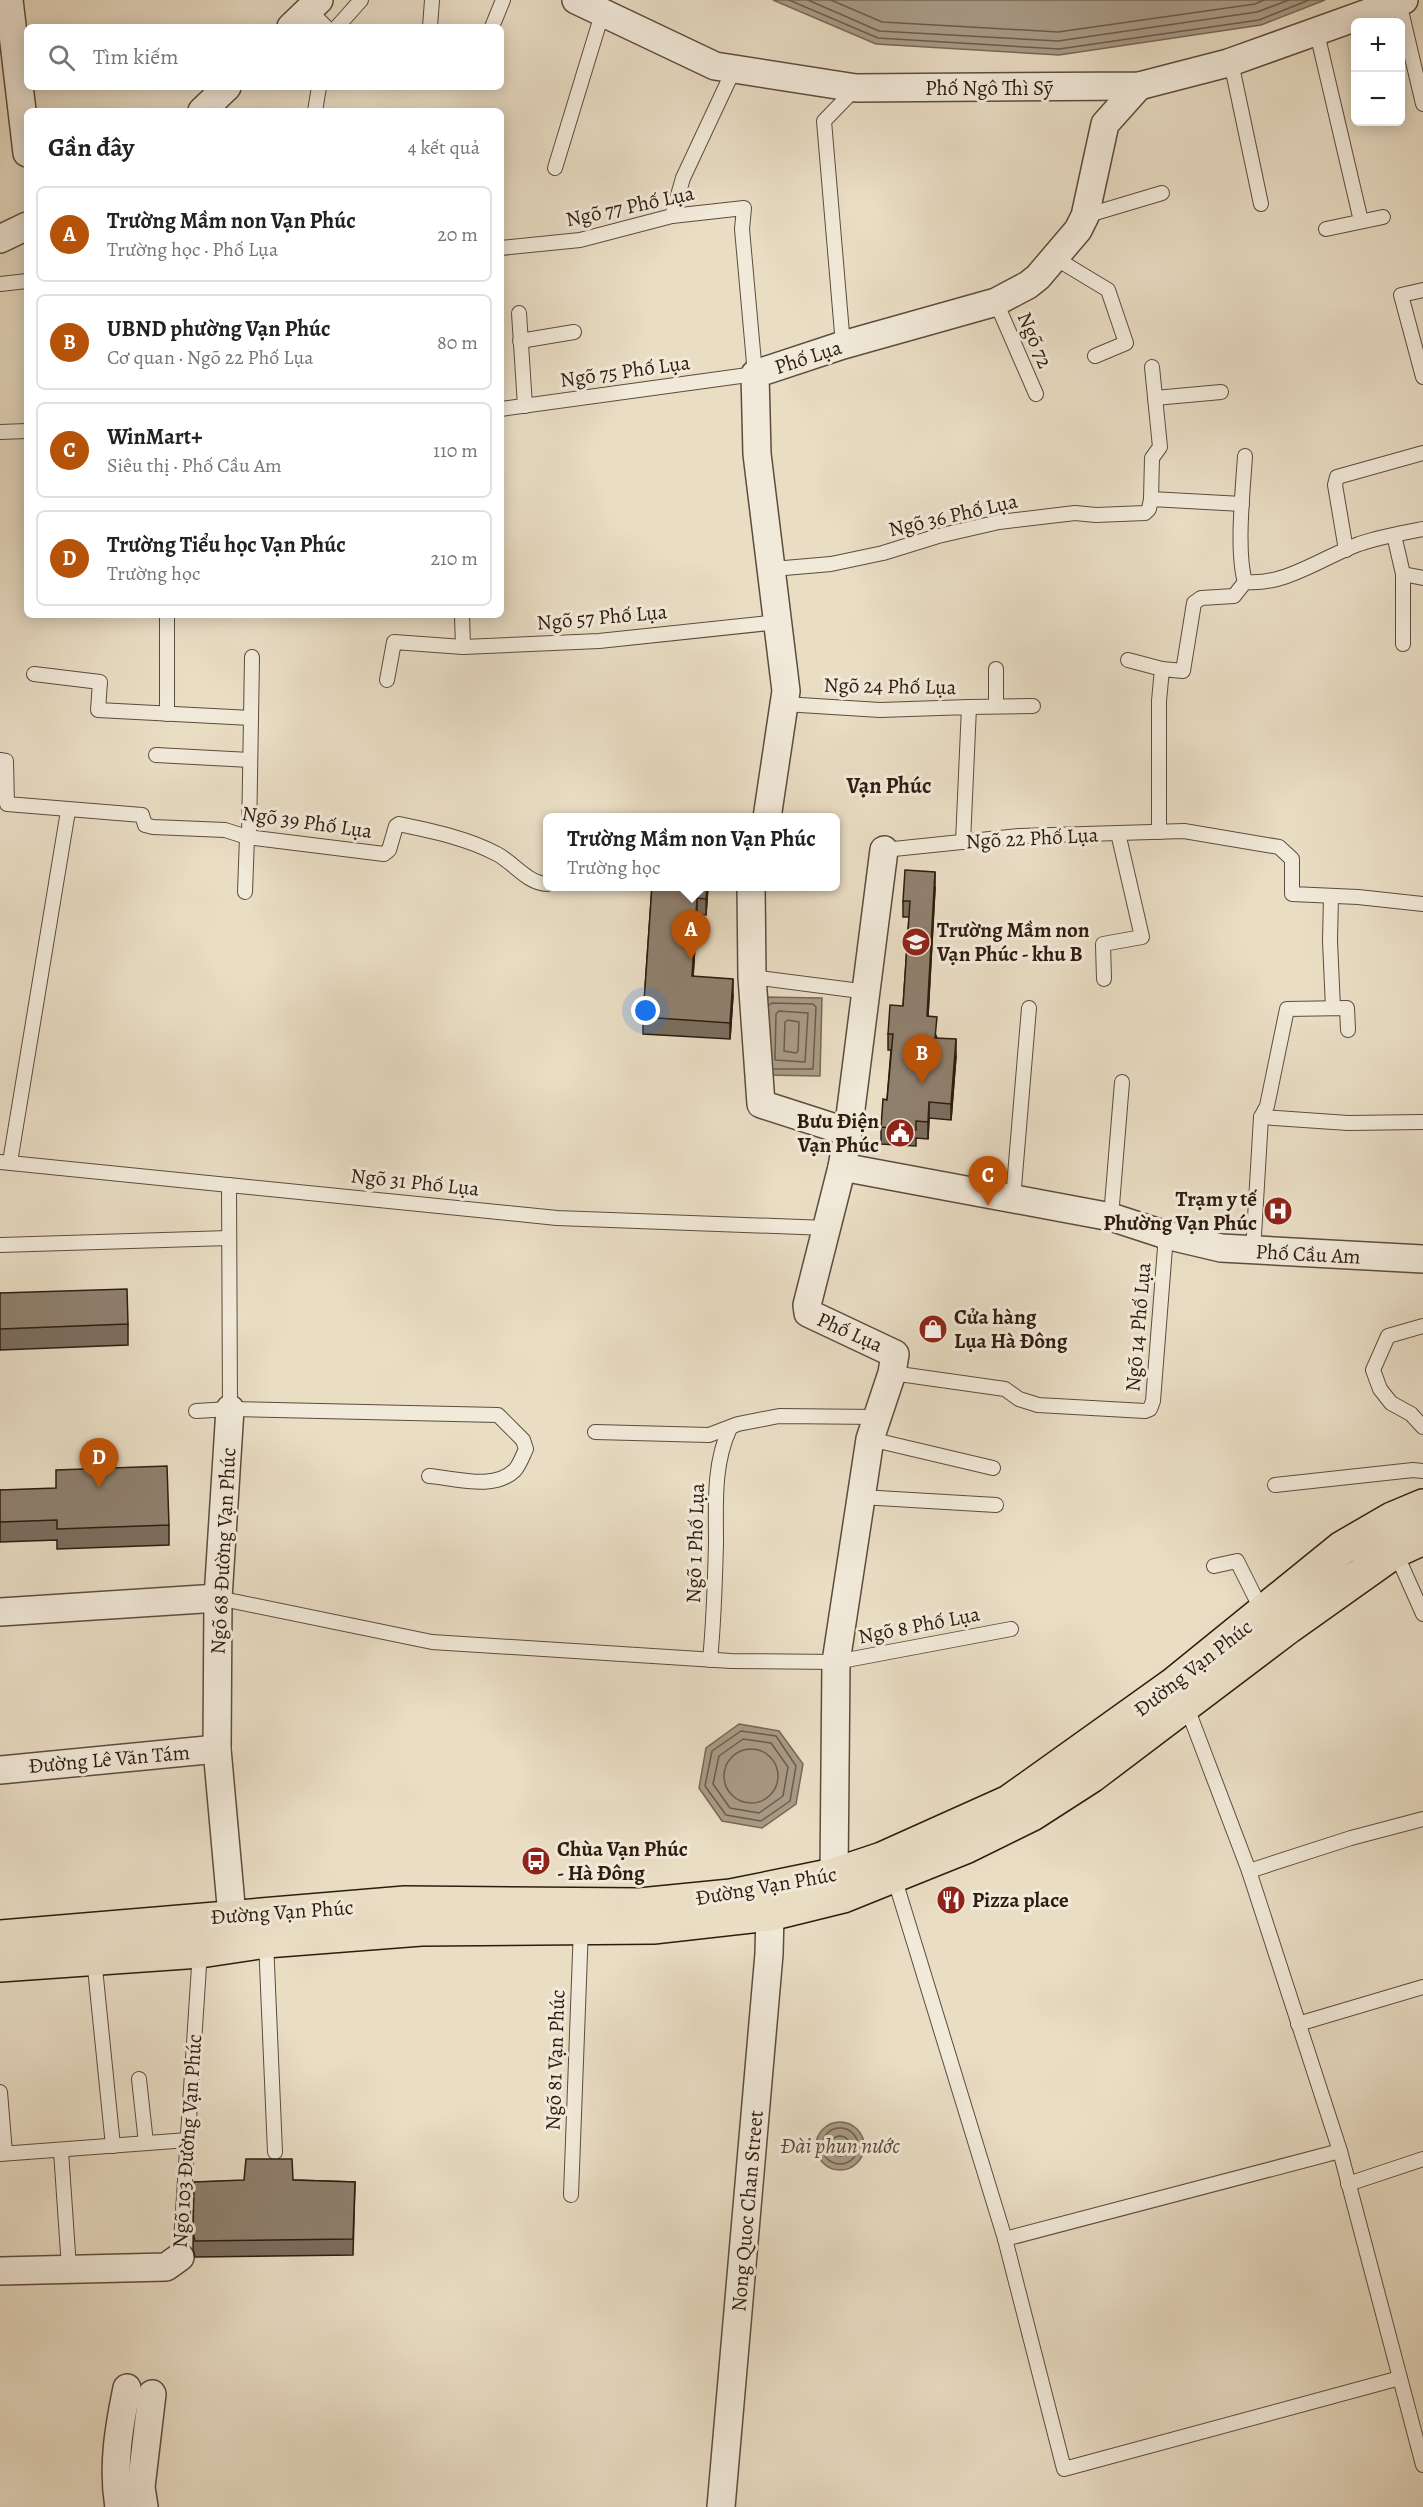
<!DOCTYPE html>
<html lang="vi">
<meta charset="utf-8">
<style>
:root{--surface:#fff;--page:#f6f6f6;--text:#222;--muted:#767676;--line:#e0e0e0;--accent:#b45309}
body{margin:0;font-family:Alegreya,serif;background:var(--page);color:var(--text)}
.controls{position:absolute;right:18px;top:18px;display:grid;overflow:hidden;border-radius:9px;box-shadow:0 3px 15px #0003}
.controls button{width:54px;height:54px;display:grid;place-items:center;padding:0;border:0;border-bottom:2px solid var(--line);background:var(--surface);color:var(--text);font:30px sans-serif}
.you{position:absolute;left:646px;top:1011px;width:21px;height:21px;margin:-15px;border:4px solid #fff;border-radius:50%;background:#1a73e8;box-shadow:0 0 0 9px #1a73e833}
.badge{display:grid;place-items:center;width:39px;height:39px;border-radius:50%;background:var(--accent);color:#fff;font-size:20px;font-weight:700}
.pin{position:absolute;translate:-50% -50px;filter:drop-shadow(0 2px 3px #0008)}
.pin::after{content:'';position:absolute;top:32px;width:21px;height:18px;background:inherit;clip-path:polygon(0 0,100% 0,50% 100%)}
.popup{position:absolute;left:543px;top:813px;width:297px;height:78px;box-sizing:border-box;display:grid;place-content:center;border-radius:9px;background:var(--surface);filter:drop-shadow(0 2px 4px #0005);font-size:20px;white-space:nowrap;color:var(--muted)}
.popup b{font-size:22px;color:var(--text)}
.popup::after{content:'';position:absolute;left:50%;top:100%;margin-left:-12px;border:12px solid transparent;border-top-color:var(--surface)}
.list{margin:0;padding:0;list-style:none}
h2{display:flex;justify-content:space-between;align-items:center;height:78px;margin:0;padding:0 24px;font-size:26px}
h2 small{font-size:20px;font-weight:400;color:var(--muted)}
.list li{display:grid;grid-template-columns:39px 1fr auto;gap:18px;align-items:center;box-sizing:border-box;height:96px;margin:0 12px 12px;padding:0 12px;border:2px solid var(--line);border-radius:9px}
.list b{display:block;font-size:22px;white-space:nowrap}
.list p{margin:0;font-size:20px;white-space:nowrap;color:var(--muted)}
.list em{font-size:20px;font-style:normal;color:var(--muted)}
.icon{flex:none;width:33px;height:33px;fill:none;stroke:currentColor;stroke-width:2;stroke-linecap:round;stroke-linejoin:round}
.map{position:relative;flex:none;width:1423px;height:2507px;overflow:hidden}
.search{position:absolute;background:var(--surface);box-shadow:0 3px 15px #0003;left:24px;top:24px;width:480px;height:66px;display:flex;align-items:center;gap:15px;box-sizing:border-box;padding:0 21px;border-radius:9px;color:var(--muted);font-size:22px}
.panel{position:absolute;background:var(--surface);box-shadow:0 3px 15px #0003;left:24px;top:108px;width:480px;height:510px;border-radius:9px}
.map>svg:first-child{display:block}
.water{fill:#a99b87;stroke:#786857;stroke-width:1.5}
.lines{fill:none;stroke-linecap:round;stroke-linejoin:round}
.shore{stroke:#6c5c4c;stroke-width:1.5}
.service-casing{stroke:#5d4c3d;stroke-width:16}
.minor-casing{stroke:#5d4c3d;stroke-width:30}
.primary-casing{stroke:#2e1c10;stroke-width:36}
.service{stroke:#f1e9d9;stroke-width:14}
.minor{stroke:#f1e9d9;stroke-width:27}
.primary{stroke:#e9ddc4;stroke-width:33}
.wall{fill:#7b6e5f;stroke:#2e1c10;stroke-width:1.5}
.shaded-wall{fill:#645a4d;stroke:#2e1c10;stroke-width:1.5}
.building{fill:#8f806e;stroke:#2e1c10;stroke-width:1.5}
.labels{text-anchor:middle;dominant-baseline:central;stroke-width:6;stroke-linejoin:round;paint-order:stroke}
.street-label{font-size:21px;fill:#2e1c10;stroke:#f1e9d9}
.poi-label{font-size:21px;font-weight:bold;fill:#2e1c10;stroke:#f1e9d9;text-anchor:start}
.neighbourhood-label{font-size:22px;font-weight:bold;fill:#2e1c10;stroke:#f1e9d9}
.water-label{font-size:22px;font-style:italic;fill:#59483a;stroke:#f1e9d9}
</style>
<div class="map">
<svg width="1423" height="2507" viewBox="0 0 1423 2507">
<rect width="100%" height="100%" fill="#e9ddc4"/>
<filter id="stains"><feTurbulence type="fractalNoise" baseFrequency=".00333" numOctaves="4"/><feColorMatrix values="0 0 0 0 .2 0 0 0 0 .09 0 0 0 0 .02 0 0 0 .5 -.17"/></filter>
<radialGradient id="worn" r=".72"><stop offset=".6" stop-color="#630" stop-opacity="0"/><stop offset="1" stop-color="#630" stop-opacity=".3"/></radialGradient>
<g class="water">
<polygon points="773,0 1325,0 1261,25 1059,55 876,44"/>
<polygon points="763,997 822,998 820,1076 761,1075"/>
<polygon points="739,1724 779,1731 803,1764 796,1804 762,1828 722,1821 699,1788 706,1748"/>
<circle cx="840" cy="2146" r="24"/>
</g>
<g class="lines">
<g class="shore">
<polyline points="789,0 878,38 1059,49 1259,20 1309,0"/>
<polyline points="808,0 879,31 1058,41 1257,12 1289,0"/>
<polyline points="831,0 882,22 1058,32 1255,4 1264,0"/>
<polyline points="769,1005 772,1003 813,1004 816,1007 813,1069 774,1069"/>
<polygon points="779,1011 808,1013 805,1062 775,1060 776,1014"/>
<polygon points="788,1020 799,1022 798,1051 796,1053 784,1051 785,1022"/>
<polygon points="741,1731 776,1736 796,1766 790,1801 761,1821 726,1815 705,1786 712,1751"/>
<polygon points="743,1739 771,1743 788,1767 783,1796 759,1813 730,1808 713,1784 719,1756"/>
<circle cx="751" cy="1776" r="27"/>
<circle cx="840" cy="2146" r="18"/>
<circle cx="840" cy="2146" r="10"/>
</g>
<g class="service-casing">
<g id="service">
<polyline points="1399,2 1423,104"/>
<polyline points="309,10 326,27"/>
<polyline points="337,27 361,0"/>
<polyline points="430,27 432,0"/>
<polyline points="492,27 503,0"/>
<polyline points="1317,33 1361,221"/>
<polyline points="1231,62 1261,204"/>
<polyline points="315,111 319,87"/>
<polyline points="555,168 602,14"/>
<polyline points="672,216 683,178 734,69"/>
<polyline points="1085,216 1162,193"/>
<polyline points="1326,229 1383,217"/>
<polyline points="501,248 580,240 672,216 744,208 742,229 755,374 501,409"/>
<polyline points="1055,258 1108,290 1126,343 1095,356"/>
<polyline points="0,284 27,281"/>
<polyline points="1423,290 1401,295 1423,377"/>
<polyline points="996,302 1036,394"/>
<polyline points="519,313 525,406"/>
<polyline points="520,341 574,332"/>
<polyline points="843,345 824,121 856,88"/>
<polyline points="1155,398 1221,392"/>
<polyline points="0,432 27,431"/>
<path d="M1245,456c-2,33 -9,95 0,126"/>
<polyline points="1151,499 1152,458 1160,447 1152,367"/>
<polyline points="1394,535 1403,574 1423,578"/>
<polyline points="1346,550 1335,485 1337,477 1423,453"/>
<polyline points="773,569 831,564 883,553 938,536 999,522 1075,513 1096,515 1145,513 1149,509 1151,499 1242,504"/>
<path d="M1245,582c40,4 78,-25 114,-38 21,-7 43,-11 64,-15"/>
<polyline points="167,615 167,714"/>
<polyline points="462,615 463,647"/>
<polyline points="1403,644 1403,574"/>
<polyline points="1128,660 1162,669"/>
<polyline points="996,669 996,706"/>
<polyline points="34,674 100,682 98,710 251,718 249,837"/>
<polyline points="387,680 394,642 463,647 599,641 779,622"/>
<polyline points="784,704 880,710 969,707 963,842"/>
<polyline points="969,707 1033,706"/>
<polyline points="251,718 252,657"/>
<polyline points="156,755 250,760"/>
<path d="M0,760l6,1 1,43 135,11 3,10 8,2 72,3 22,7 137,17 5,-4 7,-24 3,-2c33,7 68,14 98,30 17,9 30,29 50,30"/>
<polyline points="1159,832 1159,701 1162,669 1183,671 1194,603 1201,598 1234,596 1245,582"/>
<polyline points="884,850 1019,836 1184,831 1279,847 1292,859 1292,894 1358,897 1423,904"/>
<polyline points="245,892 247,837"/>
<polyline points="1331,896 1330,941 1333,1008"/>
<polyline points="752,977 868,992"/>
<polyline points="1104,979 1103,944 1142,937 1118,833"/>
<polyline points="1261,1117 1348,1123 1423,1122"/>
<polyline points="0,1162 557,1218 827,1228"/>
<polyline points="10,1162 68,811"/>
<polyline points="229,1185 230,1409"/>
<polyline points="1013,1199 1029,1008"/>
<polyline points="1111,1217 1122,1082"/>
<polyline points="0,1245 229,1238"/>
<polyline points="1253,1252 1261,1117 1267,1106 1287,1009 1347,1008 1348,1030"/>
<polyline points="1423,1326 1388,1336 1373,1370 1380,1389 1391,1403 1411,1414 1423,1427"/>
<polyline points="892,1373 1005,1389 1019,1399 1038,1405 1145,1411 1150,1409 1153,1401 1166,1235"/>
<path d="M196,1411l34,-2 268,6 25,25 3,9c-3,6 -6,15 -11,21 -21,21 -59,8 -86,6"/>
<polyline points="595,1432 709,1435 738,1424 779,1416 877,1417"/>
<polyline points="870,1439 993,1468"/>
<polyline points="1275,1485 1413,1470 1423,1471"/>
<polyline points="861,1497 996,1505"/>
<polyline points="1395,1551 1423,1614"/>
<polyline points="1214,1566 1237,1561 1263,1613"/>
<polyline points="218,1598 432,1642 731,1661 836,1662 1011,1629"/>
<path d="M710,1660c4,-39 5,-78 6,-117 0,-38 -3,-79 14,-115"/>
<polyline points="1186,1705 1249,1871 1340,2151 1423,2465"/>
<polyline points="1249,1871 1351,1838 1423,1819"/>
<polyline points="894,1877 1005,2239"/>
<polyline points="266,1941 275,2152"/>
<polyline points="94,1958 113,2146"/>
<polyline points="1298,2024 1423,1987"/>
<polyline points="139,2079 146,2143"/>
<polyline points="0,2092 5,2153"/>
<polyline points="61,2151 69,2268"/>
<polyline points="1340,2151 1005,2239 1064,2469 1400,2378"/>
<polyline points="0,2154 188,2140"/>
<polyline points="1348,2184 1423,2159"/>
<polyline points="571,2195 581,1927"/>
<polyline points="180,2257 200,1951"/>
</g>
</g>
<g class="minor-casing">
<g id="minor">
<polyline points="9,0 27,153"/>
<polyline points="576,0 715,66 856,88 1139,86 1228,63 1404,0"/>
<polyline points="291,27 319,0"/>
<polyline points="202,111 227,87"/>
<polyline points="0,239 27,226"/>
<polyline points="767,818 786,691 757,454 755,374 843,345 996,302 1028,285 1038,277 1078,230 1085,216 1105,124 1139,86"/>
<polyline points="751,886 752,977 761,1104 848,1132 842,1167 807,1305 808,1313 895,1354 892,1373 870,1439 836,1662 834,1875"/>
<polyline points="848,1132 884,850"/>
<polyline points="842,1167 1111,1217 1166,1235 1221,1248 1423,1259"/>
<polyline points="230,1409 218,1598 217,1749 232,1916"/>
<polyline points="0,1612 218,1598"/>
<polyline points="0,1770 217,1749"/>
<polyline points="0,2271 166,2267 180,2257"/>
<path d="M119,2507c-7,-40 0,-80 8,-119"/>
<polyline points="144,2507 141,2487 152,2394"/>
<polyline points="721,2507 769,1954 770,1914"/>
</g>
</g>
<g class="primary-casing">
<g id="primary">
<polyline points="0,1937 405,1903 640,1905 731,1896 834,1875 882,1859 1009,1802 1173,1685 1342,1548 1392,1519 1423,1506"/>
<polyline points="0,1965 200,1951 266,1941 421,1929 653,1927 770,1914 843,1896 965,1847 1032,1814 1091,1776 1288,1627 1395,1551 1423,1538"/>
</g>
</g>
<use href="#service" class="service"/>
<use href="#minor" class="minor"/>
<use href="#primary" class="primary"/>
</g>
<g class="wall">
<polygon points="652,886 708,886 706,915 697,914 693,976 733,995 730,1039 643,1034 643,1017"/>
<polygon points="935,888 928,1016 937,1038 956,1056 951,1120 929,1118 928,1139 916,1138 916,1146 881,1144 881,1127 887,1100 891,1050 888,1050 888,1034 903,1006 909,917 903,917 903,901"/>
<polygon points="0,1293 128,1324 128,1345 0,1350"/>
<polygon points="0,1490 169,1525 169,1545 57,1549 57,1540 0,1542"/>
<polygon points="293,2180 355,2182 353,2255 195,2257 193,2249 194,2182"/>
</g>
<g class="shaded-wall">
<polygon points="935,872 935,888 927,1033 927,1016"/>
<polygon points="707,886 708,886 706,915 706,899"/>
<polygon points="697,898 697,914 692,993 692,976"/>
<polygon points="733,979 733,995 730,1039 730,1023"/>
<polygon points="956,1039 956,1056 951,1120 951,1104"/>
<polygon points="929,1102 929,1118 928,1139 928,1122"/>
</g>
<g class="building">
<polygon points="905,870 935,872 927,1016 937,1017 935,1038 956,1039 951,1104 929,1102 928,1122 916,1121 916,1130 881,1127 883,1099 887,1100 893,1034 888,1034 890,1005 903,1006 910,901 903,901"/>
<polygon points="652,886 707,886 706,899 697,898 692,976 733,979 730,1023 643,1017"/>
<polygon points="127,1289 128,1324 0,1329 0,1293"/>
<polygon points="167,1466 169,1525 57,1529 57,1520 0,1522 0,1490 56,1488 56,1470"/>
<polygon points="246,2159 292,2159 293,2180 355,2182 353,2239 195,2241 193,2233 194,2182 244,2180"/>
</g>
<defs>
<g id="school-disc" transform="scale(1.5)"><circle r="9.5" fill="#8f2418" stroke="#f1e9d9"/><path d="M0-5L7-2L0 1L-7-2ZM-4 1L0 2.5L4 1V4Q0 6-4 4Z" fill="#fff"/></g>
<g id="civic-disc" transform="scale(1.5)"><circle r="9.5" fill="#8f2418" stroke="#f1e9d9"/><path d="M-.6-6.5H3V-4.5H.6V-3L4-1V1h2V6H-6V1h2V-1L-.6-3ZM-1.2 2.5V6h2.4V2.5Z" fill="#fff"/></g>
<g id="hospital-disc" transform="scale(1.5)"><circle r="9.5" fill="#8f2418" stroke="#f1e9d9"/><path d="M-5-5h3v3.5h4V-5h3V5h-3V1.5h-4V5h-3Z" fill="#fff"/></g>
<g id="shop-disc" transform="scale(1.5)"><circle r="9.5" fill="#8f2418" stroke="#f1e9d9"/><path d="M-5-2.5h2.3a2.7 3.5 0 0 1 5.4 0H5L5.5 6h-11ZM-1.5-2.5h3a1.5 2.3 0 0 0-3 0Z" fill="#fff"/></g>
<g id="bus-disc" transform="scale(1.5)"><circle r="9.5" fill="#8f2418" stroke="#f1e9d9"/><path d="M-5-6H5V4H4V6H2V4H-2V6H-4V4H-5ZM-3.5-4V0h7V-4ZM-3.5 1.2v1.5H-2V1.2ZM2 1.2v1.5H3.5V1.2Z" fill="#fff"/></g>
<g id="restaurant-disc" transform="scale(1.5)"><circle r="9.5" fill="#8f2418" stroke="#f1e9d9"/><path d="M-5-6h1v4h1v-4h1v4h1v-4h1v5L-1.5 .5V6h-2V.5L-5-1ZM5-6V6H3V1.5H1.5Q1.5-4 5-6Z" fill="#fff"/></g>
</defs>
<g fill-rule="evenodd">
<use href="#school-disc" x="916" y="942"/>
<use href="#civic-disc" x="900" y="1133"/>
<use href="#hospital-disc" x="1278" y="1211"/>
<use href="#shop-disc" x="933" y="1329"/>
<use href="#bus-disc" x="536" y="1861"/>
<use href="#restaurant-disc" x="951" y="1900"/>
</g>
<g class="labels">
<g class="street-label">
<text x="989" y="88">Phố Ngô Thì Sỹ</text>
<text transform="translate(630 206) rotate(-12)">Ngõ 77 Phố Lụa</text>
<text transform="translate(1035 340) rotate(67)">Ngõ 72</text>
<text transform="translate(808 357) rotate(-18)">Phố Lụa</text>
<text transform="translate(625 371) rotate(-8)">Ngõ 75 Phố Lụa</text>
<text transform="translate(953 515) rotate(-13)">Ngõ 36 Phố Lụa</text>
<text transform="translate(602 617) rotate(-5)">Ngõ 57 Phố Lụa</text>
<text transform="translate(890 686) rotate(1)">Ngõ 24 Phố Lụa</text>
<text transform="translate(307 822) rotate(8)">Ngõ 39 Phố Lụa</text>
<text transform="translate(1032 838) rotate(-3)">Ngõ 22 Phố Lụa</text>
<text transform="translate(415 1182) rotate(6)">Ngõ 31 Phố Lụa</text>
<text transform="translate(1308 1254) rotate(3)">Phố Cầu Am</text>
<text transform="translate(1138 1327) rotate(-85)">Ngõ 14 Phố Lụa</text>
<text transform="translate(850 1332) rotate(24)">Phố Lụa</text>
<text transform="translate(695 1543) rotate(-88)">Ngõ 1 Phố Lụa</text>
<text transform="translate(223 1551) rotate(-87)">Ngõ 68 Đường Vạn Phúc</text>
<text transform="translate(919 1625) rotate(-11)">Ngõ 8 Phố Lụa</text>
<text transform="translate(1193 1668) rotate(-38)">Đường Vạn Phúc</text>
<text transform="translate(109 1759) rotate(-5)">Đường Lê Văn Tám</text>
<text transform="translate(766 1886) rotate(-10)">Đường Vạn Phúc</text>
<text transform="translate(282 1912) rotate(-4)">Đường Vạn Phúc</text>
<text transform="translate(555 2060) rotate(-88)">Ngõ 81 Vạn Phúc</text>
<text transform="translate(187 2141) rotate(-86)">Ngõ 103 Đường Vạn Phúc</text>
<text transform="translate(747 2211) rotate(-85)">Nong Quoc Chan Street</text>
</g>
<g class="poi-label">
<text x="937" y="930">Trường Mầm non<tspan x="937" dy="24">Vạn Phúc - khu B</tspan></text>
<text x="879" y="1121" text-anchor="end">Bưu Điện<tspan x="879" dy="24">Vạn Phúc</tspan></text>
<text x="1257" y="1199" text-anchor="end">Trạm y tế<tspan x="1257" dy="24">Phường Vạn Phúc</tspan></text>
<text x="954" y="1317">Cửa hàng<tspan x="954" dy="24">Lụa Hà Đông</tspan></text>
<text x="557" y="1849">Chùa Vạn Phúc<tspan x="557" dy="24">- Hà Đông</tspan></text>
<text x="972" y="1900">Pizza place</text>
</g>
<g class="neighbourhood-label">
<text x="889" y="786">Vạn Phúc</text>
</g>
<g class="water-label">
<text x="840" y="2146">Đài phun nước</text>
</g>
</g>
<rect width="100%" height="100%" filter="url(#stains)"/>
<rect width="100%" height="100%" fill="url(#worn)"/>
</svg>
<div class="controls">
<button>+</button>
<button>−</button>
</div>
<div class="you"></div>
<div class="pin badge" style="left:691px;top:960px">A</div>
<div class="popup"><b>Trường Mầm non Vạn Phúc</b>Trường học</div>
<div class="pin badge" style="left:922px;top:1084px">B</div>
<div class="pin badge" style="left:988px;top:1206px">C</div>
<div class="pin badge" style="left:99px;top:1488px">D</div>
<div class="search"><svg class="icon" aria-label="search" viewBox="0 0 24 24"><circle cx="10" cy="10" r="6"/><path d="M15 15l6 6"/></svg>Tìm kiếm</div>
<section class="panel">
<h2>Gần đây<small>4 kết quả</small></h2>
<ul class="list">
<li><span class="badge">A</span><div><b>Trường Mầm non Vạn Phúc</b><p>Trường học · Phố Lụa</p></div><em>20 m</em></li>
<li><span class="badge">B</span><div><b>UBND phường Vạn Phúc</b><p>Cơ quan · Ngõ 22 Phố Lụa</p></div><em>80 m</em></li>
<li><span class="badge">C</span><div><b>WinMart+</b><p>Siêu thị · Phố Cầu Am</p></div><em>110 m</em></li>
<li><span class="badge">D</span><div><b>Trường Tiểu học Vạn Phúc</b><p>Trường học</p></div><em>210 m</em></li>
</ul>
</section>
</div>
